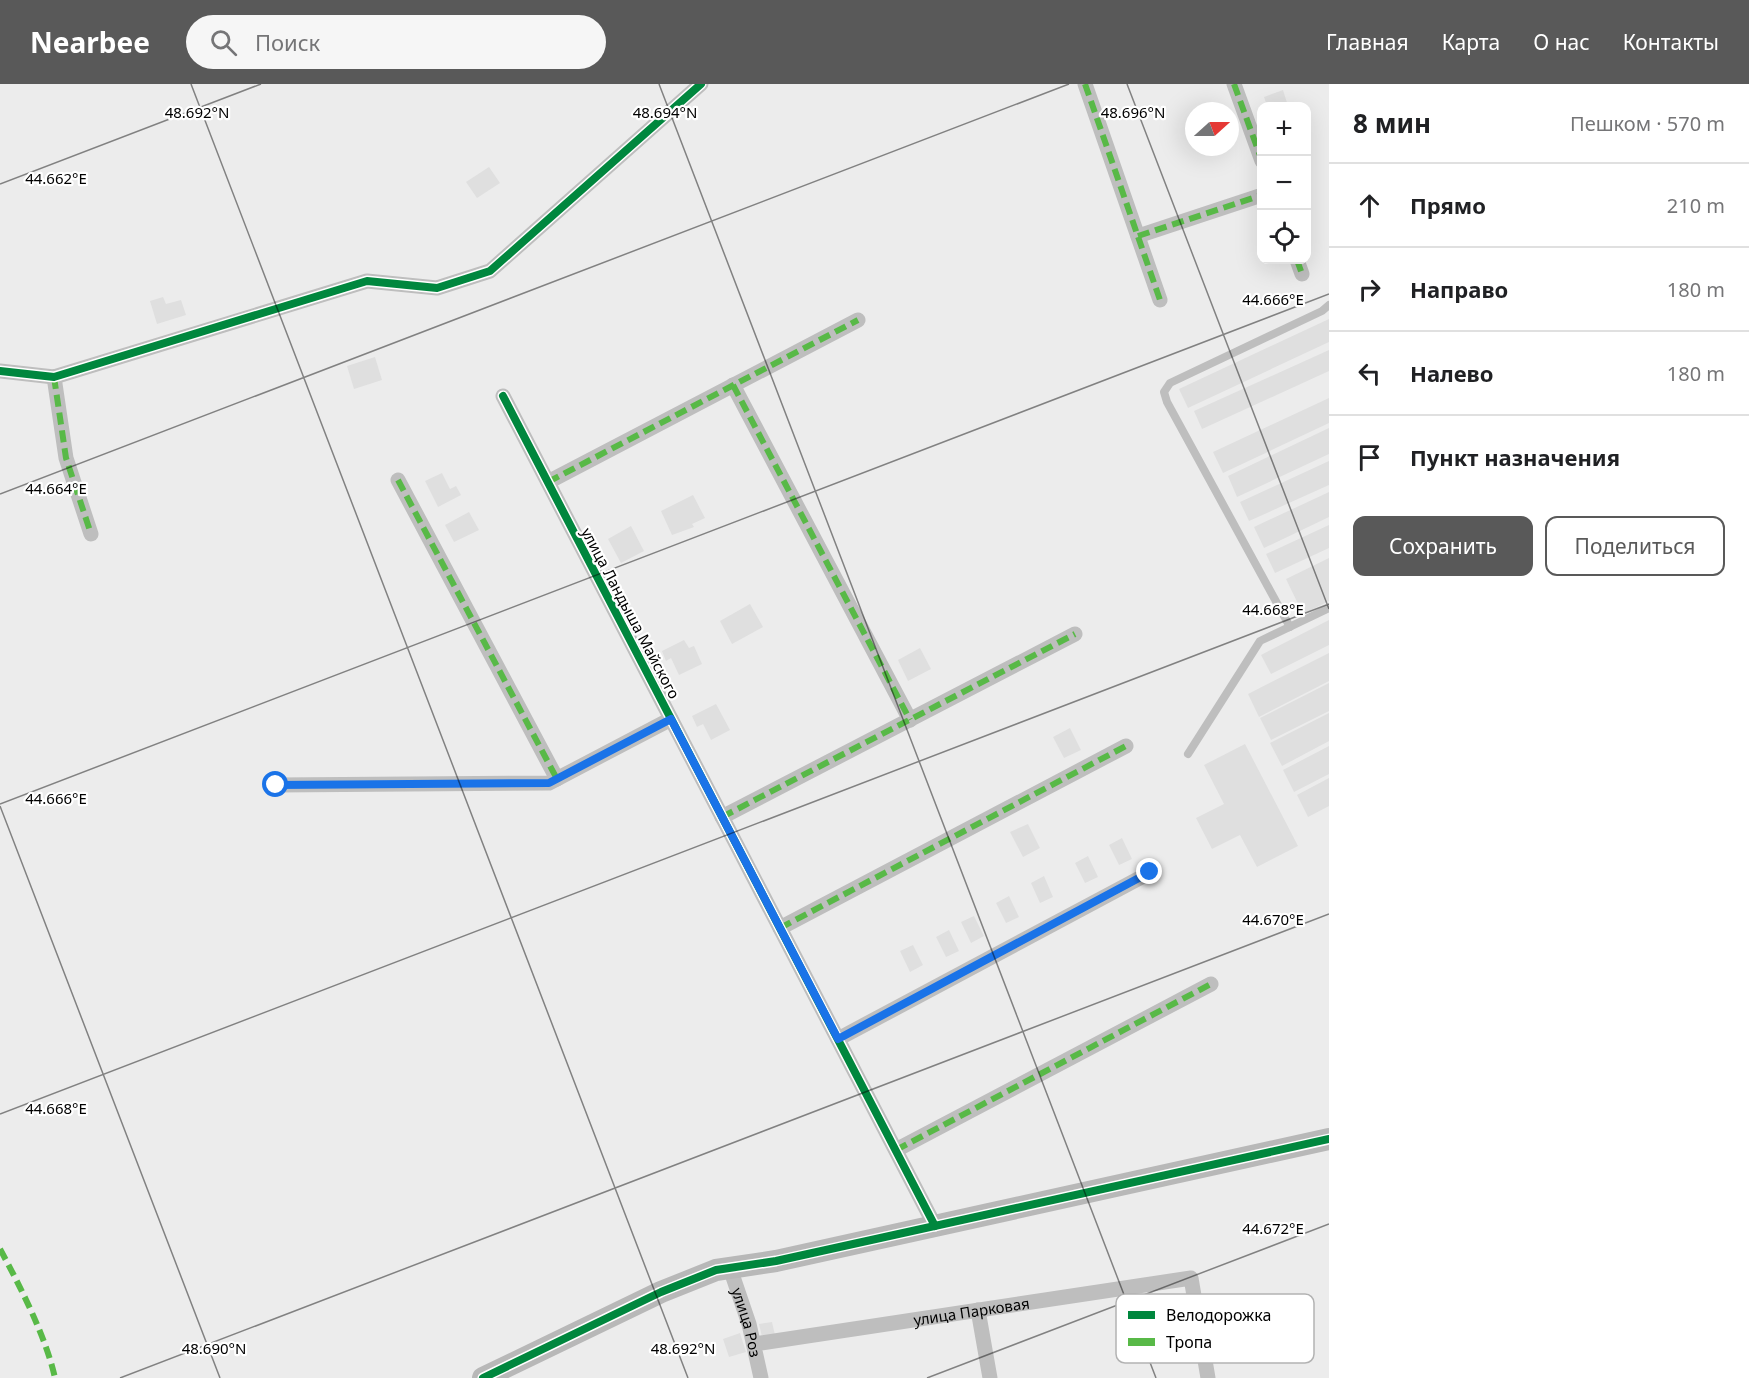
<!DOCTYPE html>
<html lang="ru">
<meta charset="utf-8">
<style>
:root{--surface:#fff;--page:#f6f6f6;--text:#202124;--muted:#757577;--line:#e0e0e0;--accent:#595959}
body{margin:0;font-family:"Noto Sans",sans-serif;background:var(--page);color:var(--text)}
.controls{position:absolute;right:18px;top:18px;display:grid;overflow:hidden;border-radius:12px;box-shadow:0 6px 24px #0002}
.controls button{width:54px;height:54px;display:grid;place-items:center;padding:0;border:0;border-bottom:2px solid var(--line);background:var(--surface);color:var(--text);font:30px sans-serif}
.compass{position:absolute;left:1185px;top:18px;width:54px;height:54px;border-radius:50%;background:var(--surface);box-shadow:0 6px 24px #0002;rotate:69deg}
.stop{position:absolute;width:18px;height:18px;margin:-14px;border:4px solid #1a73e8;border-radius:50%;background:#fff}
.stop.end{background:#1a73e8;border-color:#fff;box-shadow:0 2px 6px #0008}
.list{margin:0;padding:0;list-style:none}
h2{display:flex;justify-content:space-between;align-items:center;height:78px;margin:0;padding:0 24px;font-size:26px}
h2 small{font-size:20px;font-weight:400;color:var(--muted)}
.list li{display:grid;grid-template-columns:39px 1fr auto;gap:18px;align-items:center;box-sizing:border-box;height:84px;padding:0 24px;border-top:2px solid var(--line)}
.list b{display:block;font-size:22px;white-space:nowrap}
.list em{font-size:20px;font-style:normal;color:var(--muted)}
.actions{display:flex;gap:12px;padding:18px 24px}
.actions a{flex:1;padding:14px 0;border:2px solid var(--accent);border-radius:12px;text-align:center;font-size:21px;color:var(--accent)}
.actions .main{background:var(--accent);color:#fff}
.icon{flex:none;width:33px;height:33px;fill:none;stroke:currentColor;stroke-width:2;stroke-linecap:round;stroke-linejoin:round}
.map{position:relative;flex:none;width:1329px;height:1294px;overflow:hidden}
header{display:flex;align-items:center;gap:36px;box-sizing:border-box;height:84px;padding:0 30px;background:var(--accent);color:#fff}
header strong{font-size:28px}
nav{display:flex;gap:33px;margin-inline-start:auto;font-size:21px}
.search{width:420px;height:54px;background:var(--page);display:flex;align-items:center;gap:15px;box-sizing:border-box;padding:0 21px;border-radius:33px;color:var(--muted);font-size:22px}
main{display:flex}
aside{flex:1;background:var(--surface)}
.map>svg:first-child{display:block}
.green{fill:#ececec;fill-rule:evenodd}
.building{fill:#dfdfdf}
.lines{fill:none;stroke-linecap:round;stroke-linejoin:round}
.lane{stroke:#bebebe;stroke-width:8}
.street{stroke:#bebebe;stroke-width:15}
.secondary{stroke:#b8b8b8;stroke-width:22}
.quiet{stroke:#58b947;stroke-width:6;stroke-dasharray:12 6;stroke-linecap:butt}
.cycleway-casing{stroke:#fff;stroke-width:11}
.cycleway{stroke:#00873e;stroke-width:8}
.route{stroke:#1a73e8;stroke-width:8}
.ticks{fill:none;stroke:#000;stroke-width:1.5;stroke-opacity:0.45}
.labels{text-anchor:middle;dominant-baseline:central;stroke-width:4.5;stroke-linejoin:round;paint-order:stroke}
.street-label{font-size:15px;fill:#000;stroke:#fff}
.key{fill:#fff;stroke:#b2b2b2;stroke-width:1.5}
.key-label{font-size:16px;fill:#000}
.ticks-label{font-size:15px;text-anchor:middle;fill:#000;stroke:#fff;stroke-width:4.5;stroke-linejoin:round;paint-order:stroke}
</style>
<header>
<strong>Nearbee</strong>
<div class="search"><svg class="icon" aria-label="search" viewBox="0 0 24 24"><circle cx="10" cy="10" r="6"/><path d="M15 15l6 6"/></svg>Поиск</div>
<nav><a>Главная</a><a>Карта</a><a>О нас</a><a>Контакты</a></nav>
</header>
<main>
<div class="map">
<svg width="1329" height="1294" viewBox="0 0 1329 1294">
<rect width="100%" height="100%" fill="#fff"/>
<path class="green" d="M0,0h1329v1294h-1329zM1262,22h44v154h-44zM1194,27h36v36h-36z"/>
<g class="building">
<polygon points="1283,6 1288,22 1267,22 1264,13"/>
<polygon points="489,83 500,99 477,114 466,98"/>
<polygon points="163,213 166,220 181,216 186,231 157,240 150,217"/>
<polygon points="1329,235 1329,258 1188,324 1179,305"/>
<polygon points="1329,266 1329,287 1202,345 1194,327"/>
<polygon points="375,273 382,296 354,305 347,282"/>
<polygon points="1329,314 1329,339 1223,389 1213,368"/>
<polygon points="1329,344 1329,370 1237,413 1228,392"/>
<polygon points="1329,377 1329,401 1249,437 1240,418"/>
<polygon points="442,389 450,405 456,402 461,411 438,423 425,397"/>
<polygon points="1329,408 1329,433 1264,464 1254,443"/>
<polygon points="693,411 705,434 692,440 694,443 672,451 661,427"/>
<polygon points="469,428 479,446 454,458 445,441"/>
<polygon points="1329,441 1329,464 1275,489 1266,470"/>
<polygon points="631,442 644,467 621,479 608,455"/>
<polygon points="1329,474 1329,517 1303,530 1286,495"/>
<polygon points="750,520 763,543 732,560 720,537"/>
<polygon points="1329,536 1329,561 1271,590 1261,571"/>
<polygon points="684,556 689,564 694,562 702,580 679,591 671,574 666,577 662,567"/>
<polygon points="920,564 931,585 908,597 898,576"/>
<polygon points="1329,569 1329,597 1259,633 1248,610"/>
<polygon points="1329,599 1329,627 1271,656 1260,634"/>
<polygon points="716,620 730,646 711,656 703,640 697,643 692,632"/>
<polygon points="1329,629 1329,657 1282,682 1270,659"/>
<polygon points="1070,644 1081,666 1064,674 1053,653"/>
<polygon points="1245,660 1298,762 1257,783 1240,751 1212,765 1196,734 1224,720 1204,681"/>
<polygon points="1329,662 1329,690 1294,708 1283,686"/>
<polygon points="1329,694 1329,722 1308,733 1297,711"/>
<polygon points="1028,740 1040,764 1023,773 1010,748"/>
<polygon points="1122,754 1132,775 1119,781 1109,761"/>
<polygon points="1088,772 1098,793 1085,799 1075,779"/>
<polygon points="1044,792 1053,813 1040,819 1031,799"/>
<polygon points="1009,812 1019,833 1006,839 996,819"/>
<polygon points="974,832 984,852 971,859 961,838"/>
<polygon points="949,846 959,867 946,873 936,853"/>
<polygon points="913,861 923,881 910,888 900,867"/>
<polygon points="772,1238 775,1251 762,1253 759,1240"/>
<polygon points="740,1249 746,1268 729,1273 723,1255"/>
</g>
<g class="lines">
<g class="lane">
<polyline points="1290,543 1167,318 1164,308 1170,299 1322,227 1329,221"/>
<polyline points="1188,670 1260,557 1329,524"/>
</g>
<g class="street">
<polyline points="1085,0 1160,216"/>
<polyline points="1234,0 1262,77"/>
<polyline points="1138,152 1262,111"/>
<polyline points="1297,176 1302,190"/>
<polyline points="0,287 54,293 367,197 437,204 490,187 701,0"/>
<polyline points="54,293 66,374 91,450"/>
<polyline points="733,301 910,636"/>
<polyline points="503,312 935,1142"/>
<polyline points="398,396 557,695"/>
<polyline points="548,398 858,236"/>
<polyline points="276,701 549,699 671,635"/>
<polyline points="722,733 1075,550"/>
<polyline points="780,844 1126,662"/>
<polyline points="838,955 1151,788"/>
<polyline points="896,1066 1211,900"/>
<path id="s1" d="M730,1184l19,56 12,54"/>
<polyline points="978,1226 990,1294"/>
<path id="s2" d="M754,1260l437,-66 17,100"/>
</g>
<polyline class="secondary" points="483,1294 661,1208 716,1186 776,1177 1329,1055"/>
<g class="quiet">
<polyline points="1085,0 1160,216"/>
<polyline points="1234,0 1262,77"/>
<polyline points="1138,152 1262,111"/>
<polyline points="1297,176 1302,190"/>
<polyline points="54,293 66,374 91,450"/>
<polyline points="733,301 910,636"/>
<polyline points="398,396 557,695"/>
<polyline points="548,398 858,236"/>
<polyline points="276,701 549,699 671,635"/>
<polyline points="722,733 1075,550"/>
<polyline points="780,844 1126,662"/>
<polyline points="838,955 1151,788"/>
<polyline points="896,1066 1211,900"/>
<path d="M0,1165c20,37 46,88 55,129"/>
</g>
<g class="cycleway-casing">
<g id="cycleway">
<polyline points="0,287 54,293 367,197 437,204 490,187 701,0"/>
<polyline points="503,312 935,1142"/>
<polyline points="483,1294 661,1208 716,1186 776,1177 1329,1055"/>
</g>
</g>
<use href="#cycleway" class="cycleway"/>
</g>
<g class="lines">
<polyline class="route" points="276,701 549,699 671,635 838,955 1150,788"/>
</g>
<path class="ticks" d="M191,0l497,1294M659,0l497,1294M1127,0l202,525M0,100l261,-100M0,410l1069,-410M0,720l1329,-510M0,722l220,572M0,1030l1329,-510M120,1294l1209,-464M927,1294l402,-154"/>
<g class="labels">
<g class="street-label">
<text transform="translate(631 529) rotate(62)">улица Ландыша Майского</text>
<text stroke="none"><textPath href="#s2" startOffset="220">улица Парковая</textPath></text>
<text stroke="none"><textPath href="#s1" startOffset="57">улица Роз</textPath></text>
</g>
</g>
<rect x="1116" y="1210" width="198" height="69" rx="9" class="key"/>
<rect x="1128" y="1227" width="27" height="8" fill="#00873e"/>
<rect x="1128" y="1254" width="27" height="8" fill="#58b947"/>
<g class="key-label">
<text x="1166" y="1237">Велодорожка</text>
<text x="1166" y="1264">Тропа</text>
</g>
<g class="ticks-label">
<text x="1133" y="34">48.696°N</text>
<text x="197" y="34">48.692°N</text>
<text x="665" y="34">48.694°N</text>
<text x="56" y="100">44.662°E</text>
<text x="1273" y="221">44.666°E</text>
<text x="56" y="410">44.664°E</text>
<text x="1273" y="531">44.668°E</text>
<text x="56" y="720">44.666°E</text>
<text x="1273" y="841">44.670°E</text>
<text x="56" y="1030">44.668°E</text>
<text x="1273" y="1150">44.672°E</text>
<text x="214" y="1270">48.690°N</text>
<text x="683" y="1270">48.692°N</text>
</g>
</svg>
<div class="controls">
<button>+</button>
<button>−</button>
<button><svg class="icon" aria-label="locate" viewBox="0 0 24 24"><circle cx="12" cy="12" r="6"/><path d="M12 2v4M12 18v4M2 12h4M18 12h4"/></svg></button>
</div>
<svg class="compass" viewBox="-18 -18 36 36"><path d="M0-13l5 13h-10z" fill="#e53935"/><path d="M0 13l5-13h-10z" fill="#757577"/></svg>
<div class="stop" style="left:276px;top:701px"></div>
<div class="stop end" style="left:1150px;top:788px"></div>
</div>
<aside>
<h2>8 мин<small>Пешком · 570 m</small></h2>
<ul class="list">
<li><svg class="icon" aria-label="ahead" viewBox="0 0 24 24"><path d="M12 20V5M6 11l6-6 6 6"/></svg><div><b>Прямо</b></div><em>210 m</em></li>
<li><svg class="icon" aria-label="right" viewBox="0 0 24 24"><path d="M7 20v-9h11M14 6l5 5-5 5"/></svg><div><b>Направо</b></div><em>180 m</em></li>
<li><svg class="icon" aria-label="left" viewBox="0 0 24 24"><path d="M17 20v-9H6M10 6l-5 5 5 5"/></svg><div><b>Налево</b></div><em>180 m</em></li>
<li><svg class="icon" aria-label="arrive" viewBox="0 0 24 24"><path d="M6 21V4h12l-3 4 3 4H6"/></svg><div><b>Пункт назначения</b></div></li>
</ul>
<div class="actions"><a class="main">Сохранить</a><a>Поделиться</a></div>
</aside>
</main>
